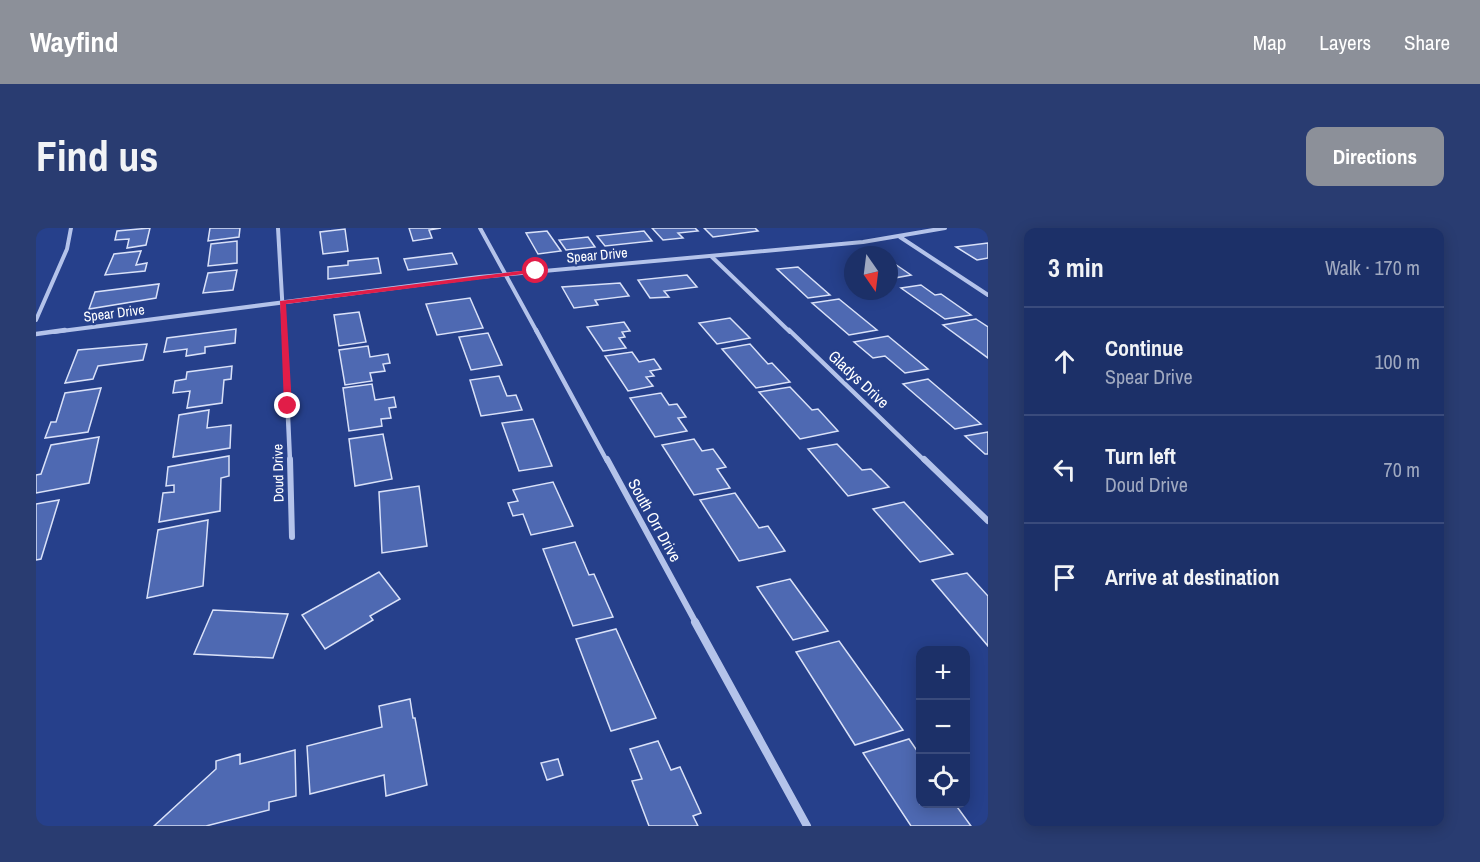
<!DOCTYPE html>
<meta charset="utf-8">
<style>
:root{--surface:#1c3068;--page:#293c71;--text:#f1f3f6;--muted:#a0a9c0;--line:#3a4b7c;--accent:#8c9099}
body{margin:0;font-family:"Archivo Narrow",sans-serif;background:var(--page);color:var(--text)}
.controls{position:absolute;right:18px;bottom:18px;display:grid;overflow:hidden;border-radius:12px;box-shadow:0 3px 15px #0003}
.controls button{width:54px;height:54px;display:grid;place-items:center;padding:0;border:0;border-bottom:2px solid var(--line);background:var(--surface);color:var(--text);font:30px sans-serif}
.compass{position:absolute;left:808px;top:18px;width:54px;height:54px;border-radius:50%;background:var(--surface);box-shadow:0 3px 15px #0003;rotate:166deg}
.stop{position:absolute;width:18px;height:18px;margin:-14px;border:4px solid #e11d48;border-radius:50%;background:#fff}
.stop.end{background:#e11d48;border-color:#fff;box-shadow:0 2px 6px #0008}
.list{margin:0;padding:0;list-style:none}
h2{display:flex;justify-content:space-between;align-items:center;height:78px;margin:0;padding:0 24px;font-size:26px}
h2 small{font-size:20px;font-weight:400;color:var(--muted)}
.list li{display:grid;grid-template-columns:39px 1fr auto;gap:18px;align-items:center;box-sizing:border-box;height:108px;padding:0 24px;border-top:2px solid var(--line)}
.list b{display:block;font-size:22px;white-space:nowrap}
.list p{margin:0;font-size:20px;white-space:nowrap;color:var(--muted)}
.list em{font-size:20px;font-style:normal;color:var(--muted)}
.icon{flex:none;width:33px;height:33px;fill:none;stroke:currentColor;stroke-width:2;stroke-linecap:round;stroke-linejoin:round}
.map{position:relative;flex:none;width:952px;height:598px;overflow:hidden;border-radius:12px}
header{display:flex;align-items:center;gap:36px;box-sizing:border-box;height:84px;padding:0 30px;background:var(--accent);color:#fff}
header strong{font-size:28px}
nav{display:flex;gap:33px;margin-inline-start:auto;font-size:21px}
.intro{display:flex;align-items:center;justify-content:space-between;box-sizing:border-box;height:144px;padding:0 36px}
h1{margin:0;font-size:42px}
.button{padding:15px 27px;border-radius:12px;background:var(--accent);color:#fff;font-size:21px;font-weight:700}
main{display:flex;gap:36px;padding:0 36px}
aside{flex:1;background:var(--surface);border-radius:12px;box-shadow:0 3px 15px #0003}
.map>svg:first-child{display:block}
.building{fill:#4e69b2;stroke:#d9e1f8;stroke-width:1.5}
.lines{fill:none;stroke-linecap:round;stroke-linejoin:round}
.street-far3{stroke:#b4c3ea;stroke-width:4}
.street-far2{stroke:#b4c3ea;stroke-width:4.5}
.street-far1{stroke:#b4c3ea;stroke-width:6}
.street{stroke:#b4c3ea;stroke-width:8}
.route{fill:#e11d48}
.labels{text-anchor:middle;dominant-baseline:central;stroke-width:4.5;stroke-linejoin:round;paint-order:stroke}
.far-street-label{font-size:14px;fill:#fff;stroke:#26408b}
.street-label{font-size:16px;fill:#fff;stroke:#26408b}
</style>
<header>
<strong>Wayfind</strong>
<nav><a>Map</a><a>Layers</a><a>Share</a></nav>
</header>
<div class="intro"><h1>Find us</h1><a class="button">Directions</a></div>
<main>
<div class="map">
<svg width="952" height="598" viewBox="0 0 952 598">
<rect width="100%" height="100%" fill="#26408b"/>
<g class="building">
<polygon points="114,0 110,17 91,20 93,11 79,12 81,3"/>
<polygon points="174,0 204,0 203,9 172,13"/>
<polygon points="373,0 405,0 393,2 396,10 377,13"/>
<polygon points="616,0 659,0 662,3 642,5 647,10 627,12"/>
<polygon points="668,0 719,0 722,3 677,9"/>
<polygon points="309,1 312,23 287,26 284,4"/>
<polygon points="511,3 525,23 502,26 490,5"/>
<polygon points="608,3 616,13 569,18 561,8"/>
<polygon points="552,9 559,19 530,22 523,12"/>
<polygon points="201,13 201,35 172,38 175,16"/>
<polygon points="952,15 952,30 941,32 920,19"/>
<polygon points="105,23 100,37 111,35 109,43 69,47 78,26"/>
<polygon points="416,25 421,36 372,42 368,31"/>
<polygon points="342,30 345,45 292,51 292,39 312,37 312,33"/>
<polygon points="853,32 875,47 853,51"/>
<polygon points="762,39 794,67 772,70 741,41"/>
<polygon points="201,42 197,62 167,65 172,45"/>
<polygon points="651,47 661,59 628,63 633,69 614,70 602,52"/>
<polygon points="584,55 593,68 559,72 562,77 538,80 526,59"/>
<polygon points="123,56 120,70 53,81 59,64"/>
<polygon points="885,57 899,67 905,66 935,87 909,91 865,60"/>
<polygon points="434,70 447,100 401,107 390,76"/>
<polygon points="803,71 841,102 813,107 776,75"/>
<polygon points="323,84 330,114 303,118 298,87"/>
<polygon points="694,90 714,110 681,116 663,95"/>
<polygon points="940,91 952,99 952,130 907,97"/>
<polygon points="588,94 594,103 586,104 589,109 583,110 590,120 567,123 551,99"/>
<polygon points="200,101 199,115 169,119 169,125 150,128 151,121 128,124 131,110"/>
<polygon points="452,105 466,137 435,142 423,109"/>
<polygon points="852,108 892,141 869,145 849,128 837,130 818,114"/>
<polygon points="111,116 107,132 62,138 57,151 29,155 42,122"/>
<polygon points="714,116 732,136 736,135 754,154 720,160 686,121"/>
<polygon points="332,118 334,129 352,126 354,135 347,136 349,143 334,145 336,153 309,157 303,122"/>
<polygon points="596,124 603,134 618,131 625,141 614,143 618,148 610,149 617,158 592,163 569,128"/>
<polygon points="196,138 195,151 188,152 186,175 151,180 154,163 137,165 139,153 150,151 151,144"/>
<polygon points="463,148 471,168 480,167 486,182 445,188 434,152"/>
<polygon points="892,151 945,196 919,201 867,156"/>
<polygon points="336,156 339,172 358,169 360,179 353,180 355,190 345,191 346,198 313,203 307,160"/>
<polygon points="754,159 776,182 782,181 802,203 764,211 723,164"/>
<polygon points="65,160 52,204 9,210 15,194 20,194 29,165"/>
<polygon points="625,165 633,177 641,176 650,189 642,190 651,203 619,209 594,170"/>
<polygon points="173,182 171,200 195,197 194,220 137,229 143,187"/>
<polygon points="497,191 516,238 483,243 466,195"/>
<polygon points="952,204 952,226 949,226 929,208"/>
<polygon points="347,206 356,251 319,258 313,211"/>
<polygon points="63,209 53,255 0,265 0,247 5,246 15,217"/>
<polygon points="658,211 666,223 677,221 690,239 681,241 694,260 658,267 626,217"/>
<polygon points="801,216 826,242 835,241 853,259 812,268 772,221"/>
<polygon points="193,228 193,248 185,250 184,283 123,294 127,265 138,264 138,257 130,258 132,239"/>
<polygon points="517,254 537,298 495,307 487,286 477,288 472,275 482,273 477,262"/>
<polygon points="383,258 391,318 346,325 343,264"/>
<polygon points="699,265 723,300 732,298 749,323 703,333 664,272"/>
<polygon points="23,272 5,331 0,332 0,276"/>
<polygon points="868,274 917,326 884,334 837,281"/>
<polygon points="172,292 167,358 111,370 122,302"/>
<polygon points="539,314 553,347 558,346 577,389 537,398 507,321"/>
<polygon points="343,344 364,371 334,388 337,392 289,421 266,387"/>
<polygon points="931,345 952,368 952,418 896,352"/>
<polygon points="754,351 792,403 757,412 721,359"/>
<polygon points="177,382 252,386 237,430 158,426"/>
<polygon points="580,401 620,490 575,503 540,411"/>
<polygon points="803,413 867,502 819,517 760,424"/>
<polygon points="374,471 377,490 379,490 391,557 350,568 348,547 274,566 271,518 346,499 343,478"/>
<polygon points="873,511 884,527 884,576 919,576 935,598 875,598 827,525"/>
<polygon points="622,513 635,542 644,539 665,585 657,588 662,598 613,598 596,553 606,551 594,521"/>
<polygon points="259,522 260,568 233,574 233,582 170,598 118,598 180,541 180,533 204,526 204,536"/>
<polygon points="522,531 527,547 511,552 505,535"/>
</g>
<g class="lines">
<g class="street-far3">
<polyline points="242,0 248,104"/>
<polyline points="444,0 501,104"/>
<polyline points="864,9 952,67"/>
<polyline points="675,28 754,104"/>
<polyline points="0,92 31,21 35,0"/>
<polyline points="18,104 443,49 827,14 909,0"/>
</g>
<g class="street-far2">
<polyline points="248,102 254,233"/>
<polyline points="500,102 571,233"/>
<polyline points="753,102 889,233"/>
<polyline points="0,106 29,102"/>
</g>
<g class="street-far1">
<polyline points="254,231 256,309"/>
<polyline points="571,231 660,395"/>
<polyline points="888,231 952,293"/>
</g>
<polyline class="street" points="659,394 771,598"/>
</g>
<polygon class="route" points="500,41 503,44 250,76 256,178 252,180 248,178 244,73"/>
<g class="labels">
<g class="far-street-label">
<text transform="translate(561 27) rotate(-5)">Spear Drive</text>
<text transform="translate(78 85) rotate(-7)">Spear Drive</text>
<text transform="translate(242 245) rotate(-91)">Doud Drive</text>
</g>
<g class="street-label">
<text transform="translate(823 151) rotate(43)">Gladys Drive</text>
<text transform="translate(619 292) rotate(61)">South Orr Drive</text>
</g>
</g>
</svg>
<div class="controls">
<button>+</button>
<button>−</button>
<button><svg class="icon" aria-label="locate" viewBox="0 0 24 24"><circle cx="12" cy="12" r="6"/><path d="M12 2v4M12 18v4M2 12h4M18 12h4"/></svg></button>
</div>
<svg class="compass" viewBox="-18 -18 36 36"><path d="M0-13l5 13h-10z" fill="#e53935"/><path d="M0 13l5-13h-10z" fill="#a0a9c0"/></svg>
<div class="stop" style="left:500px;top:43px"></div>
<div class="stop end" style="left:252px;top:178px"></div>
</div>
<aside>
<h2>3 min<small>Walk · 170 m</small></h2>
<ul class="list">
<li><svg class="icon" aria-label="ahead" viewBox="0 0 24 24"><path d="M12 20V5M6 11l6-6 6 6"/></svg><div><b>Continue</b><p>Spear Drive</p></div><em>100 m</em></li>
<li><svg class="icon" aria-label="left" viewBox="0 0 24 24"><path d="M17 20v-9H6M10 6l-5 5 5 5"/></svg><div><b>Turn left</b><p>Doud Drive</p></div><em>70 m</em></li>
<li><svg class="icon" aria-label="arrive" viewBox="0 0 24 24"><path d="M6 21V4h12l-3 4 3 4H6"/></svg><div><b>Arrive at destination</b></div></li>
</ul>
</aside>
</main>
